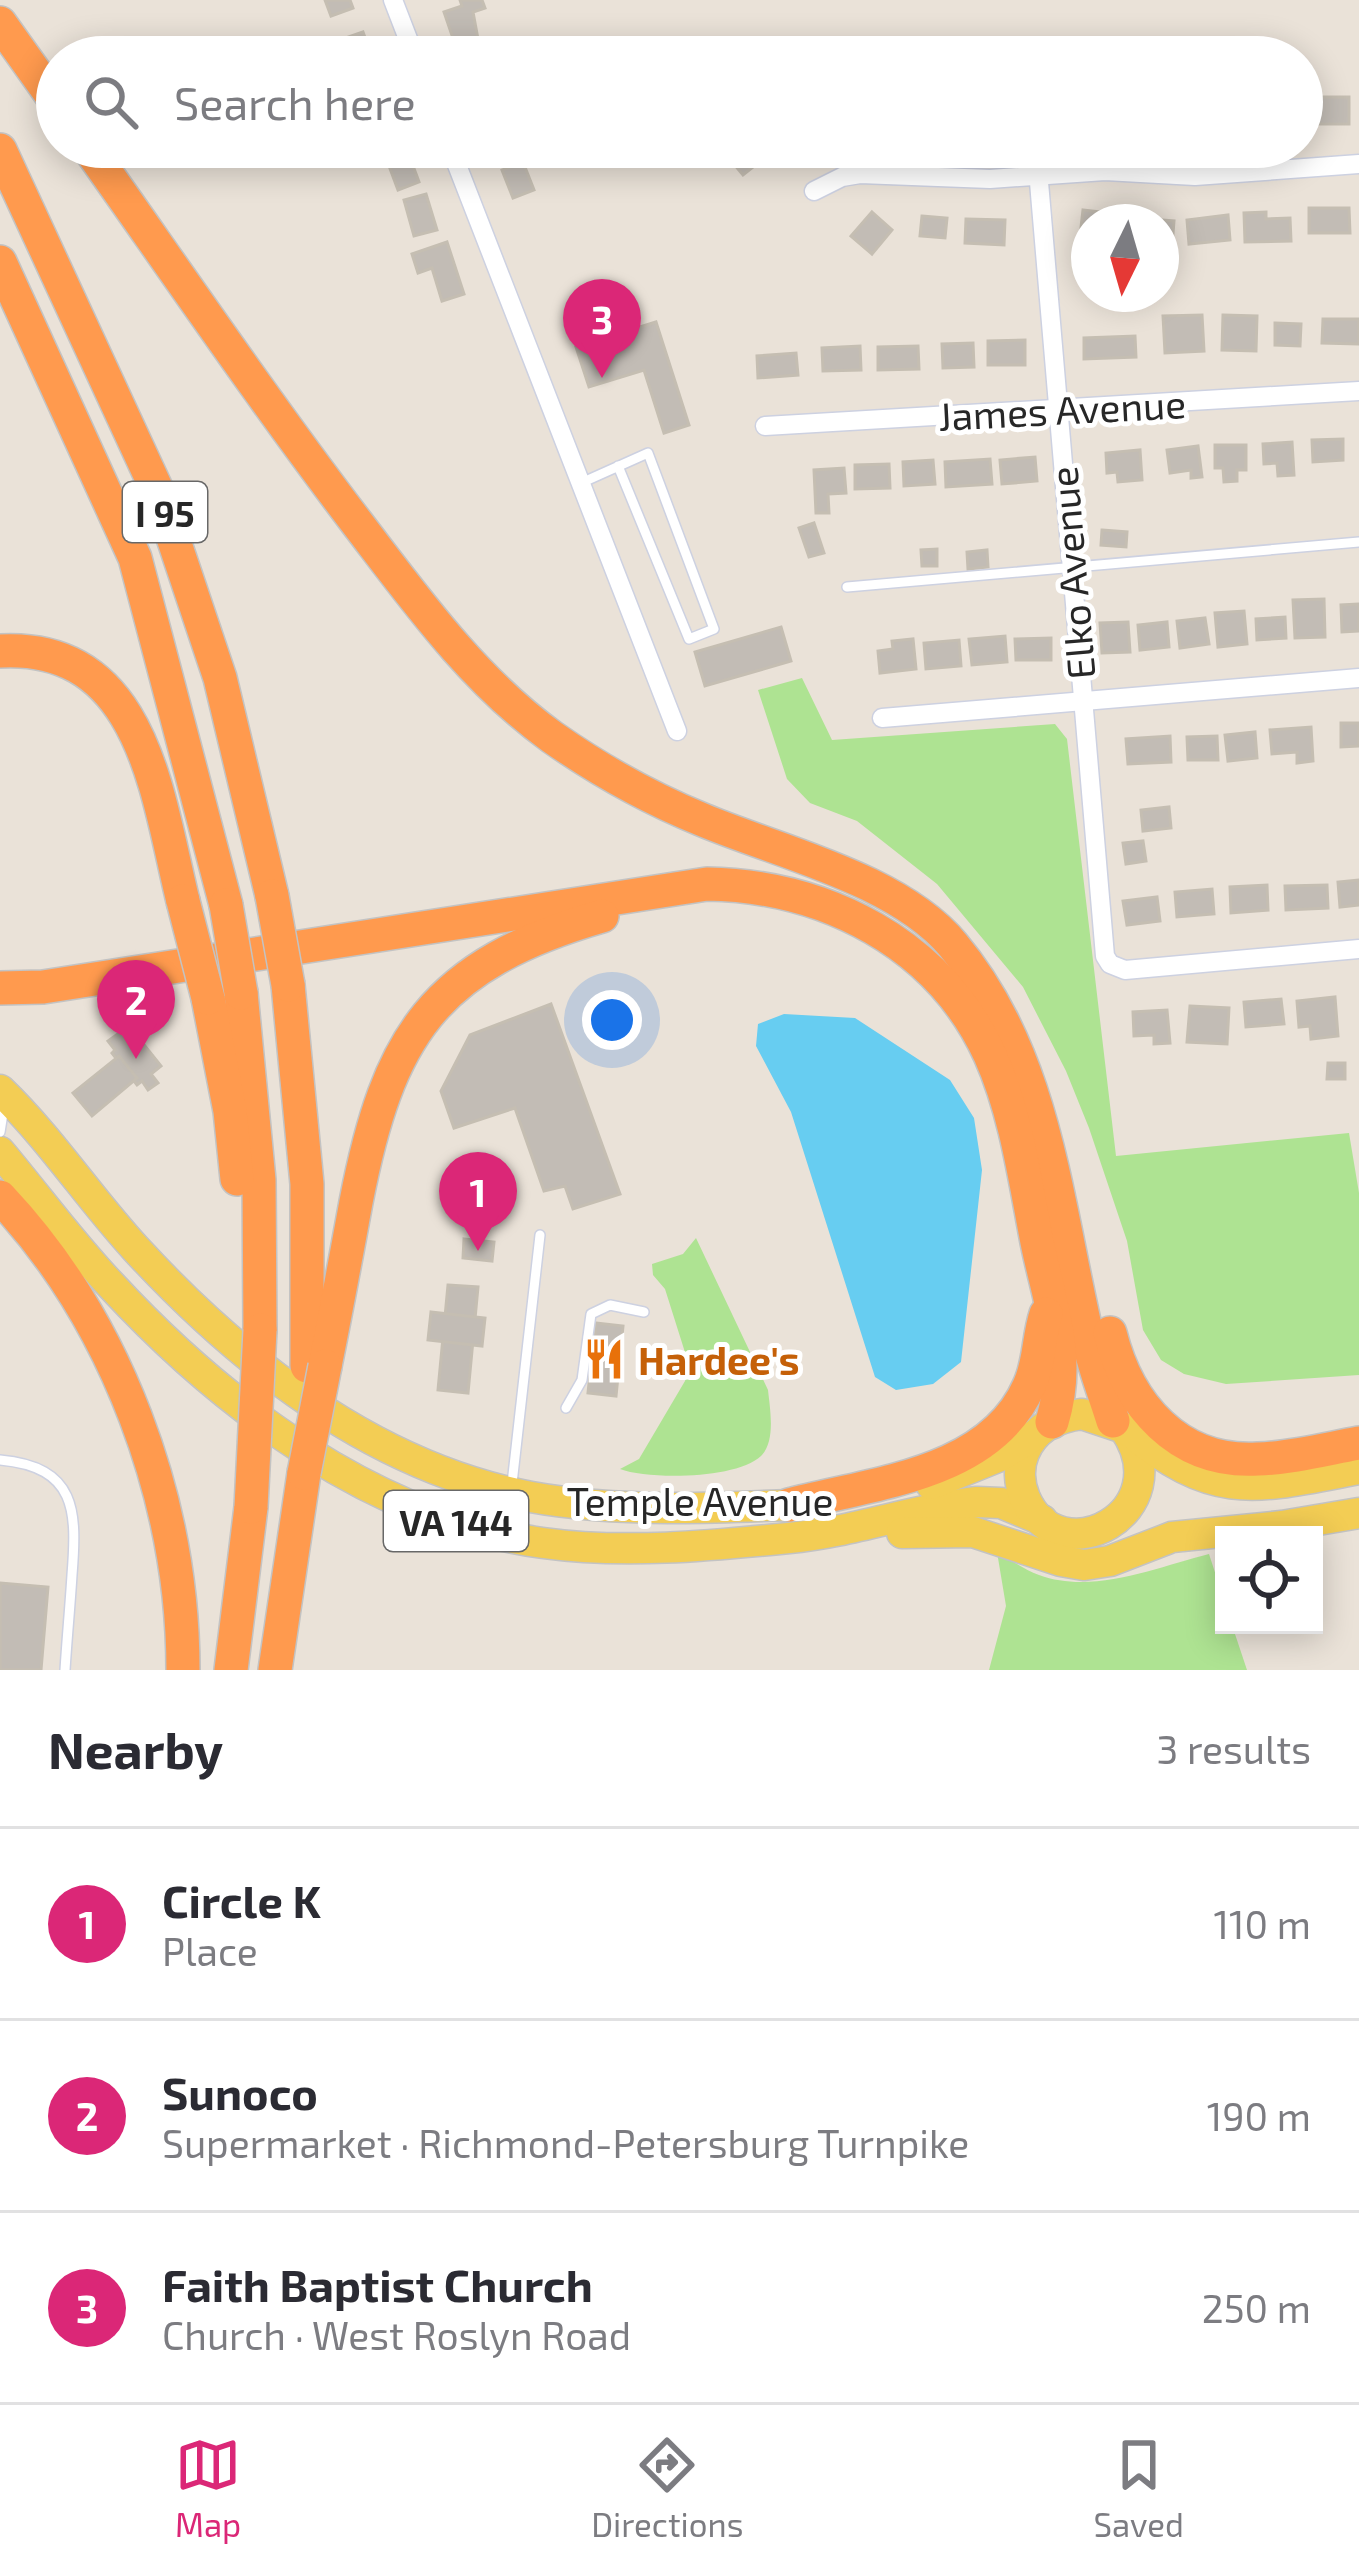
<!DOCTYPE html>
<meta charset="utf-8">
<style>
:root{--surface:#fff;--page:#f2f2f3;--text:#2b2b33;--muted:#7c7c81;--line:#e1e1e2;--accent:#db2777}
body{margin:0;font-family:"Exo 2",sans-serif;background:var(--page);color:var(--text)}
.controls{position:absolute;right:36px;bottom:36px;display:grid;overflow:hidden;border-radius:0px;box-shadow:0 6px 30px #0003}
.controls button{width:108px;height:108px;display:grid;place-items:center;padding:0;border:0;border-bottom:3px solid var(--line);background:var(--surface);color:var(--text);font:60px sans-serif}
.compass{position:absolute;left:1071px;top:204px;width:108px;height:108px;border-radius:50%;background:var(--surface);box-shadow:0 6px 30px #0003;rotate:185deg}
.you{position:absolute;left:612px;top:1020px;width:42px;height:42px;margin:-30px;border:9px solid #fff;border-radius:50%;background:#1a73e8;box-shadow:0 0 0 18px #1a73e833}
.badge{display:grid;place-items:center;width:78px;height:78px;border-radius:50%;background:var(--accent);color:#fff;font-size:39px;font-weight:700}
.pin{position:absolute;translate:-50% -99px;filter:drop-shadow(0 3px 6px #0008)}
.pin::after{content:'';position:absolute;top:63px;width:42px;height:36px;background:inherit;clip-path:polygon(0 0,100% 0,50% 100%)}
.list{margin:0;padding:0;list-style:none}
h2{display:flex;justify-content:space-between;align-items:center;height:156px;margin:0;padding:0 48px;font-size:51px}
h2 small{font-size:39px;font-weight:400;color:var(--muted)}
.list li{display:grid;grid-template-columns:78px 1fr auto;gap:36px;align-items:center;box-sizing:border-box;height:192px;padding:0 48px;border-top:3px solid var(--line)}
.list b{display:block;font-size:45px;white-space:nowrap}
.list p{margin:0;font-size:39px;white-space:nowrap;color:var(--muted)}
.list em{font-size:39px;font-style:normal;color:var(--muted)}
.icon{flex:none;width:66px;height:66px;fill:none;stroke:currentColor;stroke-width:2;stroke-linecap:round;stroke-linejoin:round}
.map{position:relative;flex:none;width:1359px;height:1670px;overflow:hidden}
.search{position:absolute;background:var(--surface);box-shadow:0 6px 30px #0003;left:36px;right:36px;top:36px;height:132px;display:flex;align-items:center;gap:30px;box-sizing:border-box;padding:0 42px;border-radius:66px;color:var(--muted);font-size:45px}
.sheet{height:732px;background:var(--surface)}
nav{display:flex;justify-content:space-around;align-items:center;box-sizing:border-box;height:168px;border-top:3px solid var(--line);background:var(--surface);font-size:33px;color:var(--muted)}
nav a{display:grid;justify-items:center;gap:6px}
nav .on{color:var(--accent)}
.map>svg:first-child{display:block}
.green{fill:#aee392}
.water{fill:#67cdf1}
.building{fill:#c2bcb5;stroke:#c5beb2;stroke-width:3}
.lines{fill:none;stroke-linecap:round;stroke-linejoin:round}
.service-casing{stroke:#cdd1e1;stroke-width:12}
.minor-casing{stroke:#cdd1e1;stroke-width:21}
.primary-casing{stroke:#c3c3c3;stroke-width:33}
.motorway-casing{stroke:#c3c3c3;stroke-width:36}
.service{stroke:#fff;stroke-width:9}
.minor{stroke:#fff;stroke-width:18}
.primary{stroke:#f3cd54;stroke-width:30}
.motorway{stroke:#ff9a4e;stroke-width:33}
.motorway-bridge-casing{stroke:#c3c3c3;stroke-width:36;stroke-linecap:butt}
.motorway-bridge{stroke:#ff9a4e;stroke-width:33}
.labels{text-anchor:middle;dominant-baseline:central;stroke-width:10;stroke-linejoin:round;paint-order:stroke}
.shield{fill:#fff;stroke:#686868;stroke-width:3}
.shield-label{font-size:36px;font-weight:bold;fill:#272727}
.street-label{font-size:39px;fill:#272727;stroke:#fff}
.food-label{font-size:39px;font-weight:bold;fill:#c56008;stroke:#fff;text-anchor:start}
</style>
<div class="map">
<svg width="1359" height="1670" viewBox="0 0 1359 1670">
<rect width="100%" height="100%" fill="#eae2d8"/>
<g class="green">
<polygon points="802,678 832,740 1055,724 1067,739 1116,1156 1349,1133 1359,1193 1359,1375 1226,1384 1184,1374 1161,1360 1143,1330 1127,1241 1089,1128 1066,1071 1023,987 937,884 857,821 810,803 787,779 758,690"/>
<path d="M696,1238l72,152c2,19 8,51 -7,66 -24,23 -112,24 -141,13l19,-10 46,-78 4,-16 -24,-76 -12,-14 -1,-11 31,-10z"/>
<path d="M997,1552c14,8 28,18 42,23 54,20 118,-8 170,-21l15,46v25h8l15,45h-258l17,-64z"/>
</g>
<polygon class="water" points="784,1014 855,1018 950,1080 974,1118 982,1170 961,1362 933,1384 896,1390 875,1377 791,1112 756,1046 758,1024"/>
<g class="building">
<polygon points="325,0 350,0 353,8 331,16"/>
<polygon points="460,0 482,0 485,8 473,12 478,39 456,47 444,12 462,6"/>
<polygon points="363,32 372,57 346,57 340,40"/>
<rect x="1311" y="97" width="38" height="27"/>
<polygon points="382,147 406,147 419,182 398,190"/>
<polygon points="728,147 776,147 777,148 743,175 723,151"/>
<polygon points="523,162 534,190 513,198 502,170"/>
<polygon points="426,194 437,230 414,236 404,200"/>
<polygon points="1309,208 1349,208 1350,233 1309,233"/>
<polygon points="1083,210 1110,213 1109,222 1089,222 1089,237 1080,236"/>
<polygon points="872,212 892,230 872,254 851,236"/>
<polygon points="1266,212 1266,219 1290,218 1291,241 1245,242 1244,213"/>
<polygon points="1228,215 1230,240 1189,244 1187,220"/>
<polygon points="922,216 947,218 945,238 920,236"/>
<polygon points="1135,218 1174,221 1172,246 1161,245 1161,222 1134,222"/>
<polygon points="966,219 1005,220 1004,245 965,243"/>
<polygon points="447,242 464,294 442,301 432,268 418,273 412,254"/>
<polygon points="1202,315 1204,351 1165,353 1163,316"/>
<polygon points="1223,315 1257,316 1256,351 1222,350"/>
<polygon points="1323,319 1359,319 1359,344 1322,343"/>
<polygon points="656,322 689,425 664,433 644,370 589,387 576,347"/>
<polygon points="1275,323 1301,324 1300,346 1275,345"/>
<polygon points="1135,336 1136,357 1084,359 1084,338"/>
<polygon points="1025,340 1025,365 988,365 988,341"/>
<polygon points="973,343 974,367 943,368 942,344"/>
<polygon points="860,346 861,370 823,371 822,348"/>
<polygon points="918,346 919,369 878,370 878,347"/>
<polygon points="796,353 798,375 758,378 757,356"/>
<polygon points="1343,439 1343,460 1313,462 1312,440"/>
<polygon points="1292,442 1294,475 1278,476 1277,463 1264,464 1263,444"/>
<polygon points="1215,445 1246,445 1246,470 1237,470 1237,481 1224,482 1223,468 1215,468"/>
<polygon points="1198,446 1202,477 1191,478 1191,470 1170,473 1167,450"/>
<polygon points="1140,450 1142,480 1118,482 1117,472 1107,473 1106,453"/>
<polygon points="1035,457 1037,481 1002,484 1000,460"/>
<polygon points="990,459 992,484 946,487 945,462"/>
<polygon points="933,460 935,484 904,486 903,462"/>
<polygon points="889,464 890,488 855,489 855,465"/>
<polygon points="844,468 846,493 828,494 829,513 816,513 814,470"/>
<polygon points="814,523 824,553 809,557 799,528"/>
<polygon points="1102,530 1127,532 1126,547 1101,545"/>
<polygon points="937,549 937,566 922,566 921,550"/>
<polygon points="987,550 988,567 968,569 967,552"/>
<polygon points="1324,599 1325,637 1295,638 1293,600"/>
<polygon points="1359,604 1359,631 1342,632 1341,605"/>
<polygon points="1244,611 1247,644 1218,647 1215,613"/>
<polygon points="1285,617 1286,638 1257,640 1256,619"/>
<polygon points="1205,618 1209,644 1180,648 1177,621"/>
<polygon points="1128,622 1130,652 1102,653 1100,623"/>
<polygon points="1167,622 1169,647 1140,650 1138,625"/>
<polygon points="781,627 791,661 705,686 695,652"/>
<polygon points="1005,636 1007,662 972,665 969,639"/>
<polygon points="1051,638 1051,660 1016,660 1015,639"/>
<polygon points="913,639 916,669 880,673 878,651 893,649 892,641"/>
<polygon points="959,640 961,666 926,669 924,643"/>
<polygon points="1341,723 1359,723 1359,746 1341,747"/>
<polygon points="1311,727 1313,761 1297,763 1297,752 1272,754 1270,730"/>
<polygon points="1255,732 1257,758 1228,761 1225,735"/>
<polygon points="1170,736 1171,762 1128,764 1126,739"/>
<polygon points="1217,736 1218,760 1188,760 1187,737"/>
<polygon points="1169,807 1171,828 1143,831 1141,810"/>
<polygon points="1143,841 1146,861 1126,864 1123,843"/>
<polygon points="1359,880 1359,905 1340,907 1338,882"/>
<polygon points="1267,885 1268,910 1231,913 1230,887"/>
<polygon points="1327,885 1328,908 1286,910 1285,886"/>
<polygon points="1212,889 1214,914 1177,917 1175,892"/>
<polygon points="1157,897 1160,921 1127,925 1123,901"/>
<polygon points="1335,997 1338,1036 1311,1039 1310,1026 1299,1027 1297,1001"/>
<polygon points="1281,999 1284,1024 1246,1027 1244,1002"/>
<polygon points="551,1004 620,1194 573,1209 565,1186 544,1191 515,1108 454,1128 441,1091 470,1035"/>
<polygon points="1190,1006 1229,1008 1227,1044 1187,1042"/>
<polygon points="1167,1010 1170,1043 1154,1044 1154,1035 1134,1036 1133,1012"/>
<polygon points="119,1033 127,1043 137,1036 161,1066 151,1074 158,1083 148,1090 142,1081 137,1085 112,1053 115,1050 108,1041"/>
<polygon points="119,1056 137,1078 92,1116 73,1093"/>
<polygon points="1328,1063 1345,1063 1345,1079 1327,1079"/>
<polygon points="464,1239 494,1242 492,1261 463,1258"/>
<polygon points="448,1285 478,1287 468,1393 438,1390"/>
<polygon points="431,1312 485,1318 482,1346 428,1340"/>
<polygon points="596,1323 623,1326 616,1396 588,1393 591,1365 584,1365 585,1352 593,1353"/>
<polygon points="0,1583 48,1587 41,1670 0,1670"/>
</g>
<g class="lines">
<g class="service-casing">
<g id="service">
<polyline points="581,483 648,453 714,629 689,639 618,466"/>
<polyline points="847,587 1359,542"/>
<polyline points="0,1132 4,1107"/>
<polyline points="566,1408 582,1380 591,1314 610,1305 644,1312"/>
<path d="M0,1460c77,7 77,51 72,115 -2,32 -5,63 -7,95"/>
<polyline points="507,1528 540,1235"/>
</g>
</g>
<g class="minor-casing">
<g id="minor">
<polyline points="393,0 415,57"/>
<polyline points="450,147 677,731"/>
<polyline points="1036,147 1105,956 1110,964 1125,970 1359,949"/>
<polyline points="814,191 842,177 860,174 990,179 1105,171 1195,176 1359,164"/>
<polyline points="765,426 1359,391"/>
<polyline points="882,718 1359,678"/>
</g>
</g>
<g class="primary-casing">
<g id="primary">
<path d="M0,1090c51,49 89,108 136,159 106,115 238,218 395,248 88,16 192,11 282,7"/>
<path d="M0,1152c37,44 71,91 111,133 112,121 264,235 432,258 80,11 166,3 246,-5 64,-6 125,-29 188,-36l24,1 41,17"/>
<path d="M1082,1414l42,14c58,84 -65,149 -99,70 -6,-14 -7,-31 -1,-45 10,-25 33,-36 58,-39z"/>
<path d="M1129,1431c87,71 125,58 230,38"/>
<polyline points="931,1484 1000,1456 1035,1435"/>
<polyline points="902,1533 973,1532 1061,1561 1084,1565 1110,1561 1172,1537 1282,1526 1359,1513"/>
</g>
</g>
<g class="motorway-casing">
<g id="motorway">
<polyline points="0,23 57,103"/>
<path d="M88,147c89,126 176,254 269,376 59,77 116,157 195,214 47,33 97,61 151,83 76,32 195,59 250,125 94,112 103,261 136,398 6,27 16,52 24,78"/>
<polyline points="0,150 157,490 220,678 272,896"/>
<polyline points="0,262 135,558 226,905"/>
<path d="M0,651c144,-8 157,145 183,250"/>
<polyline points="288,985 307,1184 307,1366"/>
<path d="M0,988l43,-1 664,-103c118,2 232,59 283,171 26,58 35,125 47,187 13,64 35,115 15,180"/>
<polyline points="241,993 259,1180 260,1330"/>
<polyline points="208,998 230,1111 237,1179"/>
<path d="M0,1197c117,124 183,304 183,473"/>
<path d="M1110,1333c18,72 68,131 148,126 34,-1 68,-10 101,-16"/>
<path d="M325,1366c11,-55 21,-109 31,-164 32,-166 77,-237 246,-286"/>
<path d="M789,1505c83,-22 201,-30 240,-119 11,-23 9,-48 17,-72"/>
<polyline points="231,1670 251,1507"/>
<polyline points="275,1670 304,1473"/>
</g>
</g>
<use href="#service" class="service"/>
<use href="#minor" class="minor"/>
<use href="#primary" class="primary"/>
<use href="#motorway" class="motorway"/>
<g class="motorway-bridge-casing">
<g id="motorway-bridge">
<polyline points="272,896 288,985"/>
<polyline points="183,901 208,998"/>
<polyline points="226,905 241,993"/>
<polyline points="304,1473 325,1366"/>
<polyline points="251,1507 260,1330"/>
</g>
</g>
<use href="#motorway-bridge" class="motorway-bridge"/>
</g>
<defs>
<g id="restaurant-bare" transform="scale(3.24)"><path d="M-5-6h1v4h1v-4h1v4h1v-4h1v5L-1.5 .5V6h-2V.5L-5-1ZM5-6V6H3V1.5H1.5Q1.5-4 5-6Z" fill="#e8710a" stroke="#fff" stroke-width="2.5" paint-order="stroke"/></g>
</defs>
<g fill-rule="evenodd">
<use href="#restaurant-bare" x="604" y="1359"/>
</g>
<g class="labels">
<g class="shield">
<rect x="123" y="482" width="84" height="60" rx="9"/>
<rect x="384" y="1491" width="144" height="60" rx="9"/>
</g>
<g class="shield-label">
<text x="165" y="512">I 95</text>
<text x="456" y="1521">VA 144</text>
</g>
<g class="street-label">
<text transform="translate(1062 409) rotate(-3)">James Avenue</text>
<text transform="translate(1071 573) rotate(-95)">Elko Avenue</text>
<text x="700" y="1500">Temple Avenue</text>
</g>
<g class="food-label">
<text x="638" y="1359">Hardee's</text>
</g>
</g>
</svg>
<div class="controls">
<button><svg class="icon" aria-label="locate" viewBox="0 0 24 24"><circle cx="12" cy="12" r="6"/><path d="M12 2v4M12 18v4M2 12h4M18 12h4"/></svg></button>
</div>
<svg class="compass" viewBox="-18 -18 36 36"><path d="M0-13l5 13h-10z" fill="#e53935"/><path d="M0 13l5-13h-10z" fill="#7c7c81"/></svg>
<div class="you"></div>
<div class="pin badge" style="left:478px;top:1251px">1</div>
<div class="pin badge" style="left:136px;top:1059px">2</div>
<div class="pin badge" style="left:602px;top:378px">3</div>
<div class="search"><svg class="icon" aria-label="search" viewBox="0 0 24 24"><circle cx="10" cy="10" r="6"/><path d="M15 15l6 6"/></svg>Search here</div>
</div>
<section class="sheet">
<h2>Nearby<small>3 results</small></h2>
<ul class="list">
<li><span class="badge">1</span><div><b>Circle K</b><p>Place</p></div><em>110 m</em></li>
<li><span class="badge">2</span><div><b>Sunoco</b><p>Supermarket · Richmond-Petersburg Turnpike</p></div><em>190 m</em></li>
<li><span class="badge">3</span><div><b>Faith Baptist Church</b><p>Church · West Roslyn Road</p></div><em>250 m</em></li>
</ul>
</section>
<nav>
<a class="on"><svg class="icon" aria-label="map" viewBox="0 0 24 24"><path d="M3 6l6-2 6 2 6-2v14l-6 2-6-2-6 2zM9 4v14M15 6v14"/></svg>Map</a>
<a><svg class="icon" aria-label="directions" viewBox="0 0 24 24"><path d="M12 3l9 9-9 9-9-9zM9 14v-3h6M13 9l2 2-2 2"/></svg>Directions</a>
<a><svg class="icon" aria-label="saved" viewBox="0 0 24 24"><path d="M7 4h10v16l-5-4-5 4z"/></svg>Saved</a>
</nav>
